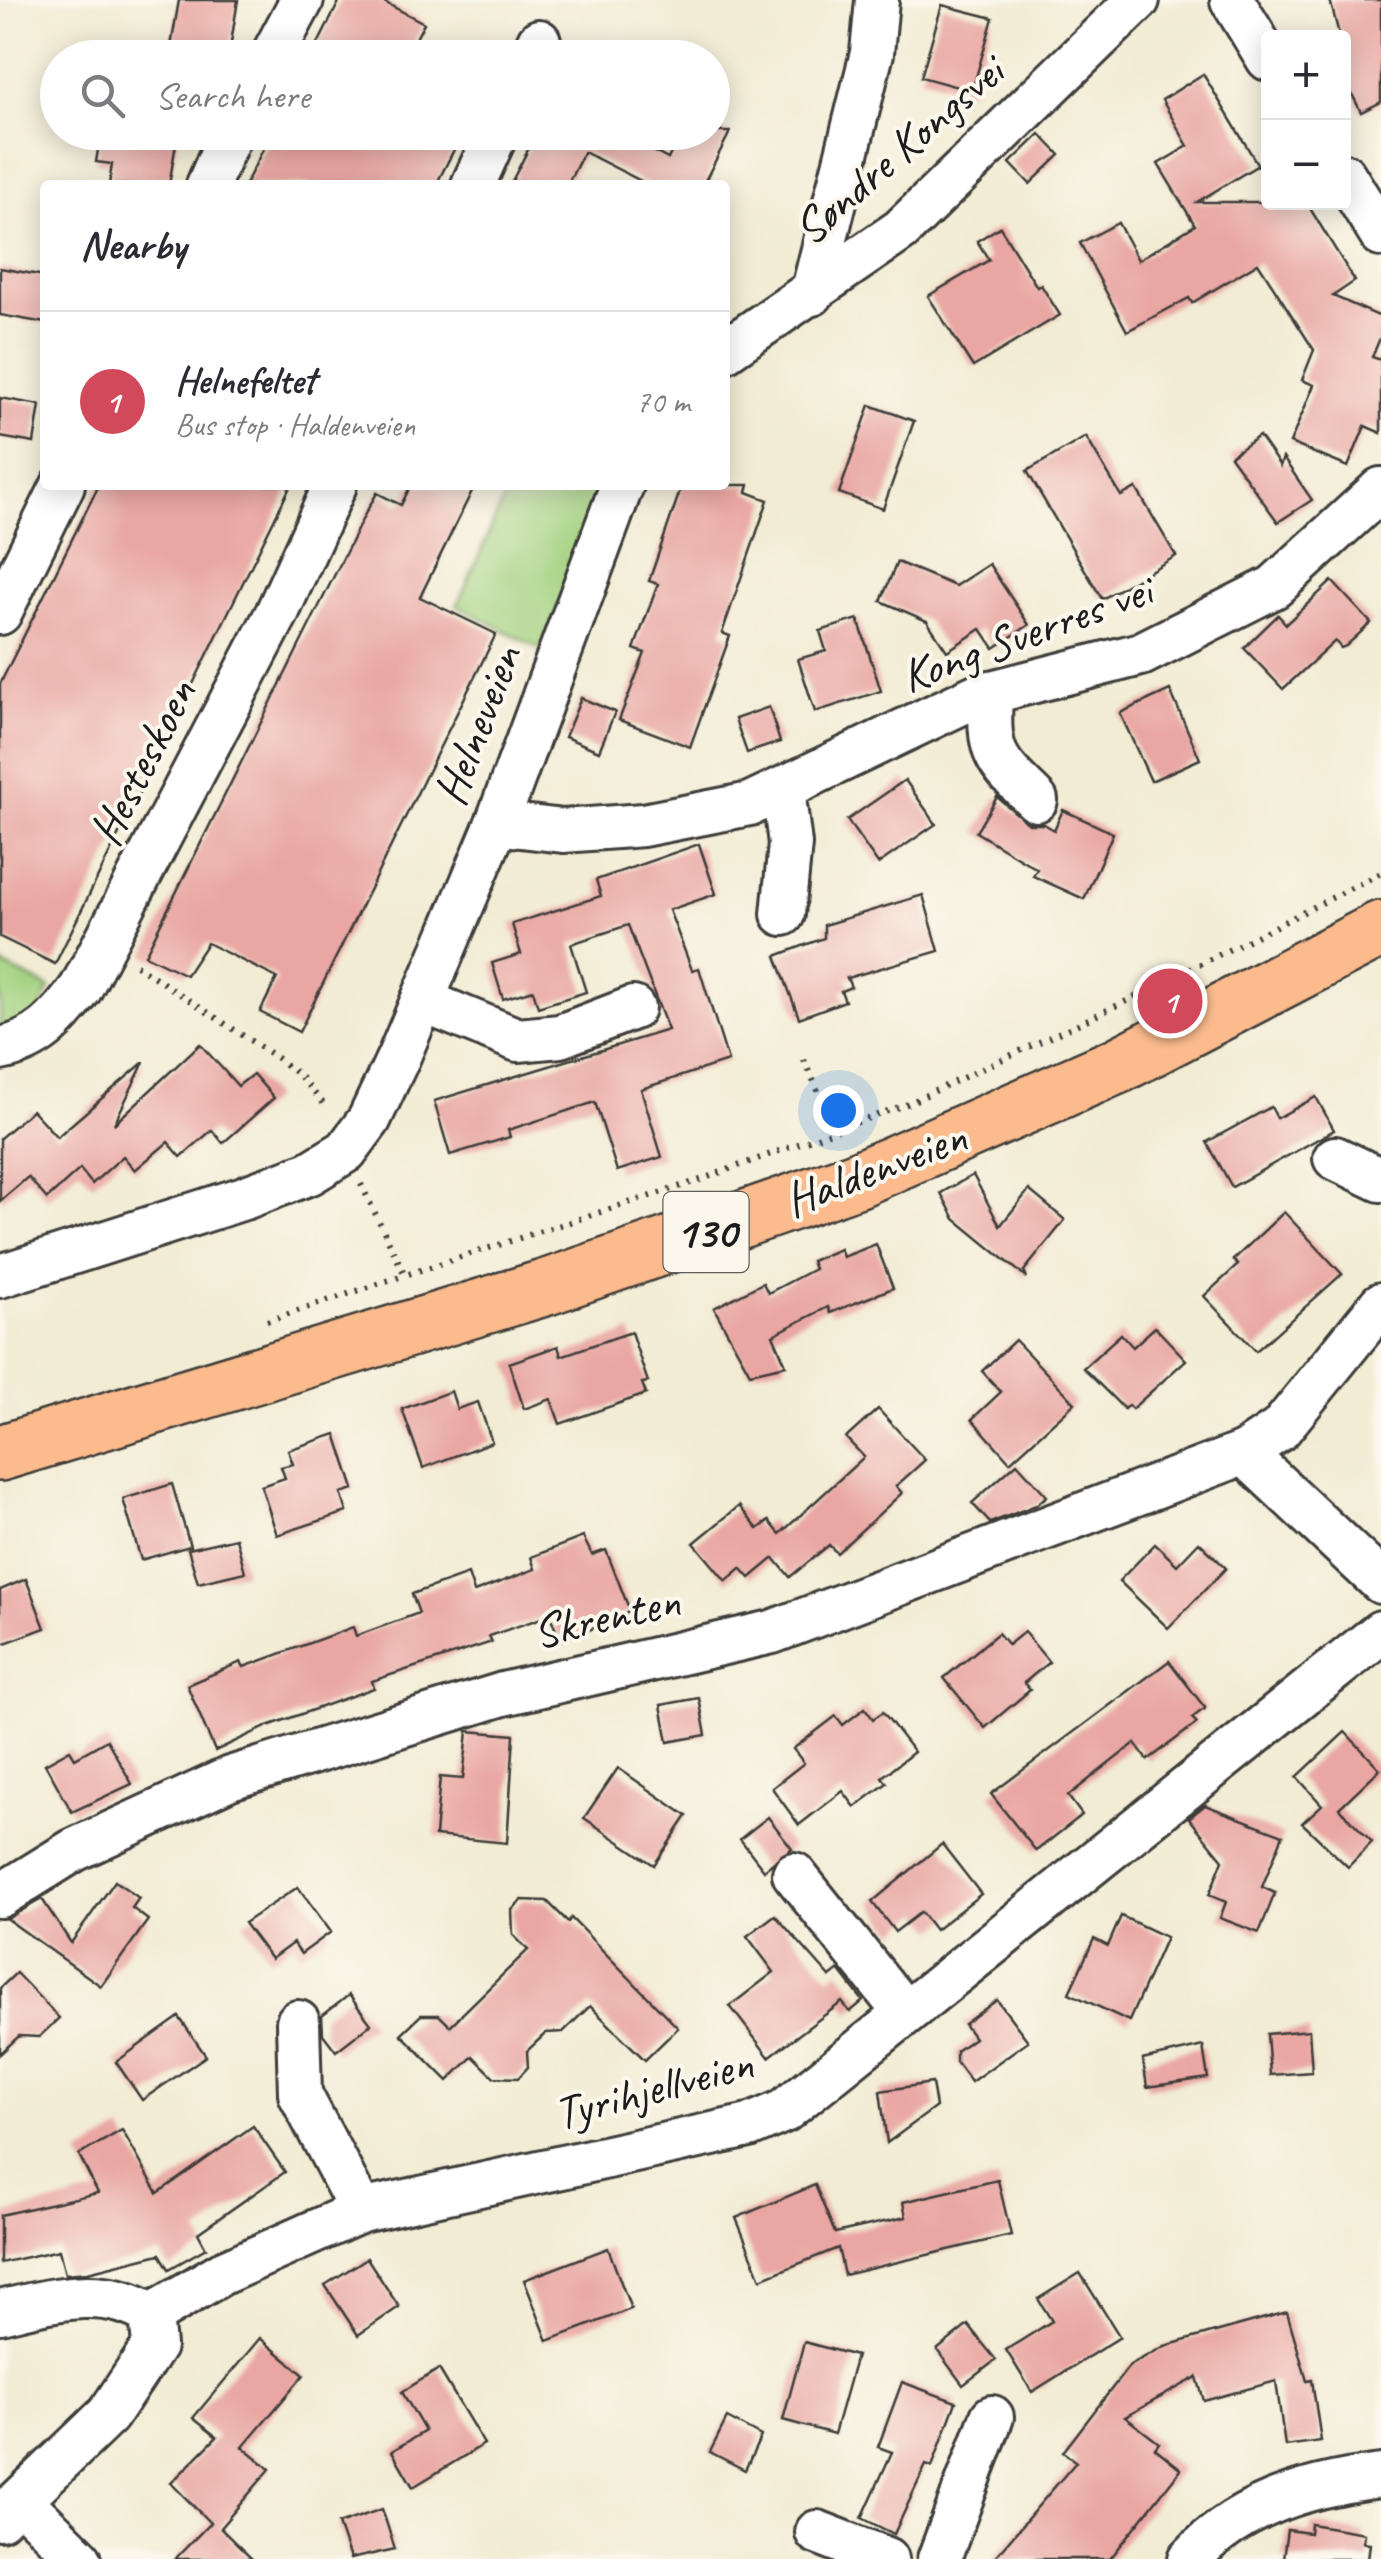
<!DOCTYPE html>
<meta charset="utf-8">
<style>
:root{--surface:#fff;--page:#f7f7f7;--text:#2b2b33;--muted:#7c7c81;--line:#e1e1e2;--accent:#d1495b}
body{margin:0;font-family:Caveat,sans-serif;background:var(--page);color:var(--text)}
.controls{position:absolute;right:30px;top:30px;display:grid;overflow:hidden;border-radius:10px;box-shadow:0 5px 25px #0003}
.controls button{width:90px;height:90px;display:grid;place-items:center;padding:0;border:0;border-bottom:2px solid var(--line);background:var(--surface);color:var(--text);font:50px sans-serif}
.you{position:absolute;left:838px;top:1110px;width:35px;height:35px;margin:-25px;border:8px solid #fff;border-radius:50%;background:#1a73e8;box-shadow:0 0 0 15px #1a73e833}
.badge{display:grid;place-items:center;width:65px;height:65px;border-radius:50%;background:var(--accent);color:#fff;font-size:32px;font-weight:700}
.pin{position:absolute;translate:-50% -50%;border:5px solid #fff;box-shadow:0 2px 10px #0006}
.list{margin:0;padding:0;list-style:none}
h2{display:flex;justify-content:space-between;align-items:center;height:130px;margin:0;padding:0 40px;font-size:42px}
h2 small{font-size:32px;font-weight:400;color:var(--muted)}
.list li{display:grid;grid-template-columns:65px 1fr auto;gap:30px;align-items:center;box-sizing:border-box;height:180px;padding:0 40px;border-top:2px solid var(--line)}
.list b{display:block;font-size:38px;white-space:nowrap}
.list p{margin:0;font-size:32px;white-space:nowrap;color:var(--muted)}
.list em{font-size:32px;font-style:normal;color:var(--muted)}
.icon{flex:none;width:55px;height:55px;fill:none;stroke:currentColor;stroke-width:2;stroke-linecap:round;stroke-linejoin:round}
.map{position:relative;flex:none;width:1381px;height:2559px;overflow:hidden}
.search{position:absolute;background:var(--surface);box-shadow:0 5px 25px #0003;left:40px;top:40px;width:690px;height:110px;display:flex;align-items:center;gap:25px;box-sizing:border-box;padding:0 35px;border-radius:55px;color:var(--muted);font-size:38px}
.panel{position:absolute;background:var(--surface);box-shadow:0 5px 25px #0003;left:40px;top:180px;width:690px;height:310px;border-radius:10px}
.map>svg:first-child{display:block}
.green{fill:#a3d280;stroke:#60774e;stroke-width:2.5}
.building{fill:#e9a6a2}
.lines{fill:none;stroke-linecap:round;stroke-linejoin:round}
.minor-casing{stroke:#3c3b38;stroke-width:48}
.major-casing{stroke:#3c3b38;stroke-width:60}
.path{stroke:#3c3b38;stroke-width:6;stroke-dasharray:2.5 8;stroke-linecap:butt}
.minor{stroke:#fff;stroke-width:42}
.major{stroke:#fbbb8d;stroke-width:55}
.labels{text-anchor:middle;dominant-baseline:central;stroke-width:8;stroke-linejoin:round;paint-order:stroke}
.shield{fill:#fbf7ec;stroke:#5f5e5a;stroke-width:2.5}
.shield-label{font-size:45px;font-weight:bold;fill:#1c1c1c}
.street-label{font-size:48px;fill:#1c1c1c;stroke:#fbf7ec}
</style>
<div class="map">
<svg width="1381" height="2559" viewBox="0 0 1381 2559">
<rect width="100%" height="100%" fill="#fbf7ec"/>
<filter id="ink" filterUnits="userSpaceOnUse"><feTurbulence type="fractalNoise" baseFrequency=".01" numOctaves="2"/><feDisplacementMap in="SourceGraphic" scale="20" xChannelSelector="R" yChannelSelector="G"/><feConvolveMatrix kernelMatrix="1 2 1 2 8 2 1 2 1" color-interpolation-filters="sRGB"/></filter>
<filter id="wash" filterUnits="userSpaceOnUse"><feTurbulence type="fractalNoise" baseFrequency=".0048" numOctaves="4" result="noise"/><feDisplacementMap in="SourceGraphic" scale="40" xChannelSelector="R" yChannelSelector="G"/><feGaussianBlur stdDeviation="2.25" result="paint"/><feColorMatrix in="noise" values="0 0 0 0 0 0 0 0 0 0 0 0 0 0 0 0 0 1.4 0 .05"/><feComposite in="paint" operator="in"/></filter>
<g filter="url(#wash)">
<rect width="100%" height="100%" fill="#f2ecd4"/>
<g class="green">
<polygon points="510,485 602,485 542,650 457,606"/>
<polygon points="0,964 50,988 34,1023 0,1032"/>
</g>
<g id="blocks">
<g class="building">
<polygon points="179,0 238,0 229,55 169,58"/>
<polygon points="340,0 380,0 424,23 406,58 311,58"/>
<polygon points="1330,0 1381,0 1381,102 1361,112 1346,82 1350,79 1344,38 1340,38"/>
<polygon points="942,5 993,18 972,91 921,77"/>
<polygon points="1203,74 1258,165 1197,202 1306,202 1355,281 1333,296 1381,317 1381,336 1372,357 1381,360 1381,433 1365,426 1348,467 1290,443 1314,385 1302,380 1314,350 1258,263 1192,303 1189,298 1127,331 1080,243 1118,223 1138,260 1195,225 1158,164 1188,146 1162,100"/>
<polygon points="101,132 178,132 169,185 109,185 112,164 96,162"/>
<polygon points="272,132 463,132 436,185 245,185"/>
<polygon points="537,132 616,132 668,159 681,132 730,132 706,179 717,185 649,185 584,152 567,185 510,185"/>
<polygon points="1040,134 1060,155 1030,184 1010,163"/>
<polygon points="1000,227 1037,287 1041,285 1060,315 973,367 928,296 989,260 977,241"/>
<polygon points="0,268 45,276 45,323 0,315"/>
<polygon points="0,398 40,405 34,443 0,437"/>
<polygon points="870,405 914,421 883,509 839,493"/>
<polygon points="1259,436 1280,466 1283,458 1312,500 1278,522 1230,456"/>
<polygon points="1086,437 1121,496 1136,488 1176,556 1102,599 1027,471"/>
<polygon points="99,485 291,485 55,964 0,937 0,684"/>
<polygon points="411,485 475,485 420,597 496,634 299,1032 260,1012 277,978 207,943 186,975 145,955 365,514 377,493 401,505"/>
<polygon points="682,485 749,485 747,492 768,500 722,633 730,636 690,747 619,720 645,653 634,649 658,584 649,581"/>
<polygon points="897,562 955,586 989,564 1029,625 994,648 981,629 947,651 927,621 881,601"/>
<polygon points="1332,581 1371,623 1346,646 1341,648 1335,641 1283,689 1244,648 1278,615 1286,624"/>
<polygon points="858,619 881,691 815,712 798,659 826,651 820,631"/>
<polygon points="1170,690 1200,759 1151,781 1120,713"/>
<polygon points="581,698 615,712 599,751 565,737"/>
<polygon points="769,707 780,742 747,753 735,719"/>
<polygon points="905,780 936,824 878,864 847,820"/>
<polygon points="997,797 1029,824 1044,824 1054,830 1063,810 1113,833 1084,899 1033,876 1037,869 976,832"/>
<polygon points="699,844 716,894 669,910 692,970 699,968 728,1061 641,1089 662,1157 617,1171 595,1102 508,1130 510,1137 450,1155 434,1101 668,1030 628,925 571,944 586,992 538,1007 533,990 503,999 492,963 521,954 512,924 601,896 596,880"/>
<polygon points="923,895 939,951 847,978 851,987 841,991 845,1001 799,1018 776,956 824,938 824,925"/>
<polygon points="200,1044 238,1086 253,1074 274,1098 223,1143 212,1130 181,1157 168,1142 135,1170 123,1156 92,1184 80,1169 47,1199 28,1177 0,1201 0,1138 32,1110 57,1137 144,1062 114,1124"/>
<polygon points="1316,1097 1334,1130 1232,1187 1207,1142 1271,1107 1277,1118"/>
<polygon points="973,1175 1000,1226 1029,1190 1065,1220 1024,1271 1027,1278 955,1219 941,1193"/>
<polygon points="1284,1212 1342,1274 1256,1351 1204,1296 1238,1265 1233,1260"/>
<polygon points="876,1244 893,1288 830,1313 828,1307 773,1335 786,1365 750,1373 714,1308 763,1283 768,1293 814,1269 811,1261 840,1249 843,1257"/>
<polygon points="1155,1327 1186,1360 1132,1409 1128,1405 1124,1409 1083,1368 1121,1334 1133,1347"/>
<polygon points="631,1332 648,1382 642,1383 646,1394 560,1424 551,1399 524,1409 509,1363 558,1346 561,1356"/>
<polygon points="1015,1340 1075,1403 1010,1462 972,1419 1001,1392 982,1371"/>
<polygon points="451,1391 457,1409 478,1402 492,1442 423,1468 402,1409"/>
<polygon points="878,1409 925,1460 896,1486 902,1493 837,1553 829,1545 790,1577 774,1558 750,1578 741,1568 726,1581 694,1543 739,1506 758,1529 769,1521 780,1534 864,1457 846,1438"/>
<polygon points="336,1434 354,1489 341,1493 347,1512 277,1535 261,1486 285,1478 281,1467 293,1464 288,1450"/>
<polygon points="1017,1463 1047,1496 1036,1505 990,1523 972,1503"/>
<polygon points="172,1484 190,1546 141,1560 123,1499"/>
<polygon points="583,1537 592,1555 606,1550 630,1611 615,1620 560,1641 550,1615 489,1636 492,1642 372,1681 374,1688 268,1726 215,1751 187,1685 241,1662 244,1667 353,1627 356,1636 419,1613 412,1594 468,1574 474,1592 535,1569 531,1557"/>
<polygon points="236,1538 245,1572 198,1583 188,1549"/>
<polygon points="1199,1542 1226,1568 1168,1628 1119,1581 1155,1544 1177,1565"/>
<polygon points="26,1579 45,1628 0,1645 0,1590"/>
<polygon points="1024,1632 1049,1662 1024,1683 1030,1690 985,1728 944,1678 998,1633 1008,1645"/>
<polygon points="1169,1661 1205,1708 1192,1718 1197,1723 1148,1760 1135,1743 1068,1796 1082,1815 1036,1851 991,1794"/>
<polygon points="699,1698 706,1735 668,1742 661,1705"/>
<polygon points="865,1708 873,1719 883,1712 914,1752 882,1777 887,1783 855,1807 843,1791 799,1825 772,1788 804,1763 793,1749 836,1716 843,1725"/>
<polygon points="468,1731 514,1735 507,1843 435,1836 440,1777 463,1779"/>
<polygon points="1345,1732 1380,1769 1339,1808 1372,1842 1348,1867 1302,1823 1322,1805 1297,1777"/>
<polygon points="107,1740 132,1784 72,1812 45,1764 70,1750 75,1758"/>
<polygon points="618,1768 687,1816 654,1865 584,1818"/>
<polygon points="1205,1805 1283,1835 1262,1887 1275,1893 1259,1933 1220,1918 1226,1902 1209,1895 1223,1860 1189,1818"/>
<polygon points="768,1817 792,1848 764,1870 740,1839"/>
<polygon points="942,1844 981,1894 935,1930 921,1912 895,1932 872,1902"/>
<polygon points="115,1881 139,1898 132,1908 148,1920 101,1986 7,1919 42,1899 71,1943"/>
<polygon points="298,1887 331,1932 301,1954 293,1943 271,1959 244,1923"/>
<polygon points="522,1900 547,1901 568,1922 571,1918 678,2028 645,2060 590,2006 563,2032 546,2033 527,2051 528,2067 518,2078 494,2077 473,2056 448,2081 401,2034 421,2015 439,2015 450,2026 528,1950 513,1935 512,1910"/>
<polygon points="775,1915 830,1977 839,1970 863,2001 850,2012 842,2002 769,2057 730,2006 774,1972 747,1936"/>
<polygon points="1121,1916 1166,1937 1129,2021 1069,1993 1094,1939 1108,1946"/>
<polygon points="16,1973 59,2018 39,2037 19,2036 0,2054 0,1988"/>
<polygon points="349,1995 371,2024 336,2051 323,2034 322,2016"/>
<polygon points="997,2000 1028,2041 971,2082 956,2062 956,2051 974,2038 964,2024"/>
<polygon points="179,2017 206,2056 142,2100 116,2062"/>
<polygon points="1309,2030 1312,2072 1270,2075 1267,2034"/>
<polygon points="1203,2046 1208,2078 1147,2087 1143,2060"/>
<polygon points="932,2083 936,2107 887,2143 880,2091"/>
<polygon points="253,2126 285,2172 198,2233 206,2248 169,2269 160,2254 88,2272 65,2274 59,2250 0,2263 0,2215 98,2193 79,2155 122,2130 158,2193"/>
<polygon points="998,2180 1011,2235 844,2275 838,2248 761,2279 736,2218 815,2185 835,2233 906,2217 903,2202"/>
<polygon points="608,2248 631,2309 548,2341 524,2280"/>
<polygon points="367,2258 399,2307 358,2335 325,2285"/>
<polygon points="1080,2273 1120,2337 1032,2392 1006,2350 1052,2321 1038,2299"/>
<polygon points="1287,2312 1307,2381 1312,2380 1321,2441 1285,2446 1276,2381 1204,2401 1197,2377 1125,2417 1159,2443 1155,2448 1181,2469 1110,2559 993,2559 1076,2462 1063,2452 1130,2365 1165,2346"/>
<polygon points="968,2325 996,2360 963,2385 937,2350"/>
<polygon points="260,2338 304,2375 243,2447 270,2469 220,2528 252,2559 175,2559 210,2523 171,2483 217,2437 193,2418"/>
<polygon points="804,2342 856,2356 834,2434 783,2420"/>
<polygon points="439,2369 484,2444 413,2487 392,2451 425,2431 402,2392"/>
<polygon points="902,2382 956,2402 932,2467 926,2465 894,2534 862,2518 892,2452 878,2447"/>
<polygon points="727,2418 761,2436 745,2470 710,2452"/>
<polygon points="382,2509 395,2549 350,2559 338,2524"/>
<polygon points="1311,2524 1364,2533 1363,2542 1370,2543 1368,2559 1283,2559 1287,2530 1310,2533"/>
</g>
</g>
</g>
<g filter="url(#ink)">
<use href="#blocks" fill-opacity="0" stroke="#3c3b38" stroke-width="2.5"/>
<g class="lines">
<g class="minor-casing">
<g id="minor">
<polyline points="1232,0 1268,59"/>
<polyline points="271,58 302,0"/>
<polyline points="531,58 539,41"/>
<polyline points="1344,175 1381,235"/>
<polyline points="208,185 231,132"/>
<polyline points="473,185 497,132"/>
<polyline points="812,294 872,53 877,0"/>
<polyline points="725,351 901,230 1138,0"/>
<polyline points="0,613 63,485"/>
<path d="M991,692c-3,62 1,66 45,108"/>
<polyline points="783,790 790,844 783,914"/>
<polyline points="497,823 563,831 643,825 750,804 976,696 1141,654 1274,587 1381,489"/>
<polyline points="423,1001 518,1040 560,1036 633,1008"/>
<path d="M0,1049c38,-7 59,-30 81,-61l196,-375 58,-128"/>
<polyline points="1335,1158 1381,1180"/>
<polyline points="0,1276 244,1198 310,1173 346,1151 369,1120 399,1056 497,823 622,485"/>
<polyline points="1244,1453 1280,1429 1381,1304"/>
<polyline points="794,1874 905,2013"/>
<polyline points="0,1896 74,1850 230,1778 503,1694 772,1632 1244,1453 1381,1582"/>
<polyline points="298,2022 300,2094 361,2211"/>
<path d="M0,2312c51,-12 105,-28 151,3"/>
<polyline points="151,2315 222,2273 361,2211 749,2126 784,2111 1381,1632"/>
<polyline points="20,2500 80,2559"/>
<polyline points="0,2519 108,2415 154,2346 151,2315"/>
<polyline points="817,2532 887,2559"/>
<polyline points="939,2559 992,2417"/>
<path d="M1190,2559c48,-54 122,-75 191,-83"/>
</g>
</g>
<g class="major-casing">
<polyline id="major" points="0,1453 547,1287 856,1180 1119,1065 1381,929"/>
</g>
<g class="path">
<polyline points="136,965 277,1058 299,1075 328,1109"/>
<polyline points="804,1060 837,1132"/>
<polyline points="361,1184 405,1275 700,1180 907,1104 1131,999 1381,873"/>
<polyline points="267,1321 405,1275"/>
</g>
<use href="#minor" class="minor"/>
<use href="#major" class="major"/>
</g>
</g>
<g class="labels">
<rect class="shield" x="663.5" y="1192" width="85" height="80" rx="8"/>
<g class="shield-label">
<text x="706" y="1232">130</text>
</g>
<g class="street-label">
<text transform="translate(898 150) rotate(-41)">Søndre Kongsvei</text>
<text transform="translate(1026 633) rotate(-20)">Kong Sverres vei</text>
<text transform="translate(477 725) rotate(-69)">Helneveien</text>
<text transform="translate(142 762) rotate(-63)">Hesteskoen</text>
<text transform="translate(875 1168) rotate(-21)">Haldenveien</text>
<text transform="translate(606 1616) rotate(-13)">Skrenten</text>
<text transform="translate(653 2088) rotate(-15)">Tyrihjellveien</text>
</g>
</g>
</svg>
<div class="controls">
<button>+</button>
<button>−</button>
</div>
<div class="you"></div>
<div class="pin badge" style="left:1170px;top:1001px">1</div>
<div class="search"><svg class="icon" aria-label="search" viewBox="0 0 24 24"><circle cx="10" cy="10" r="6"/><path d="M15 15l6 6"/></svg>Search here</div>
<section class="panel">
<h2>Nearby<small></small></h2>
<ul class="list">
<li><span class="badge">1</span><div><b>Helnefeltet</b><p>Bus stop · Haldenveien</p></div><em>70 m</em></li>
</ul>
</section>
</div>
